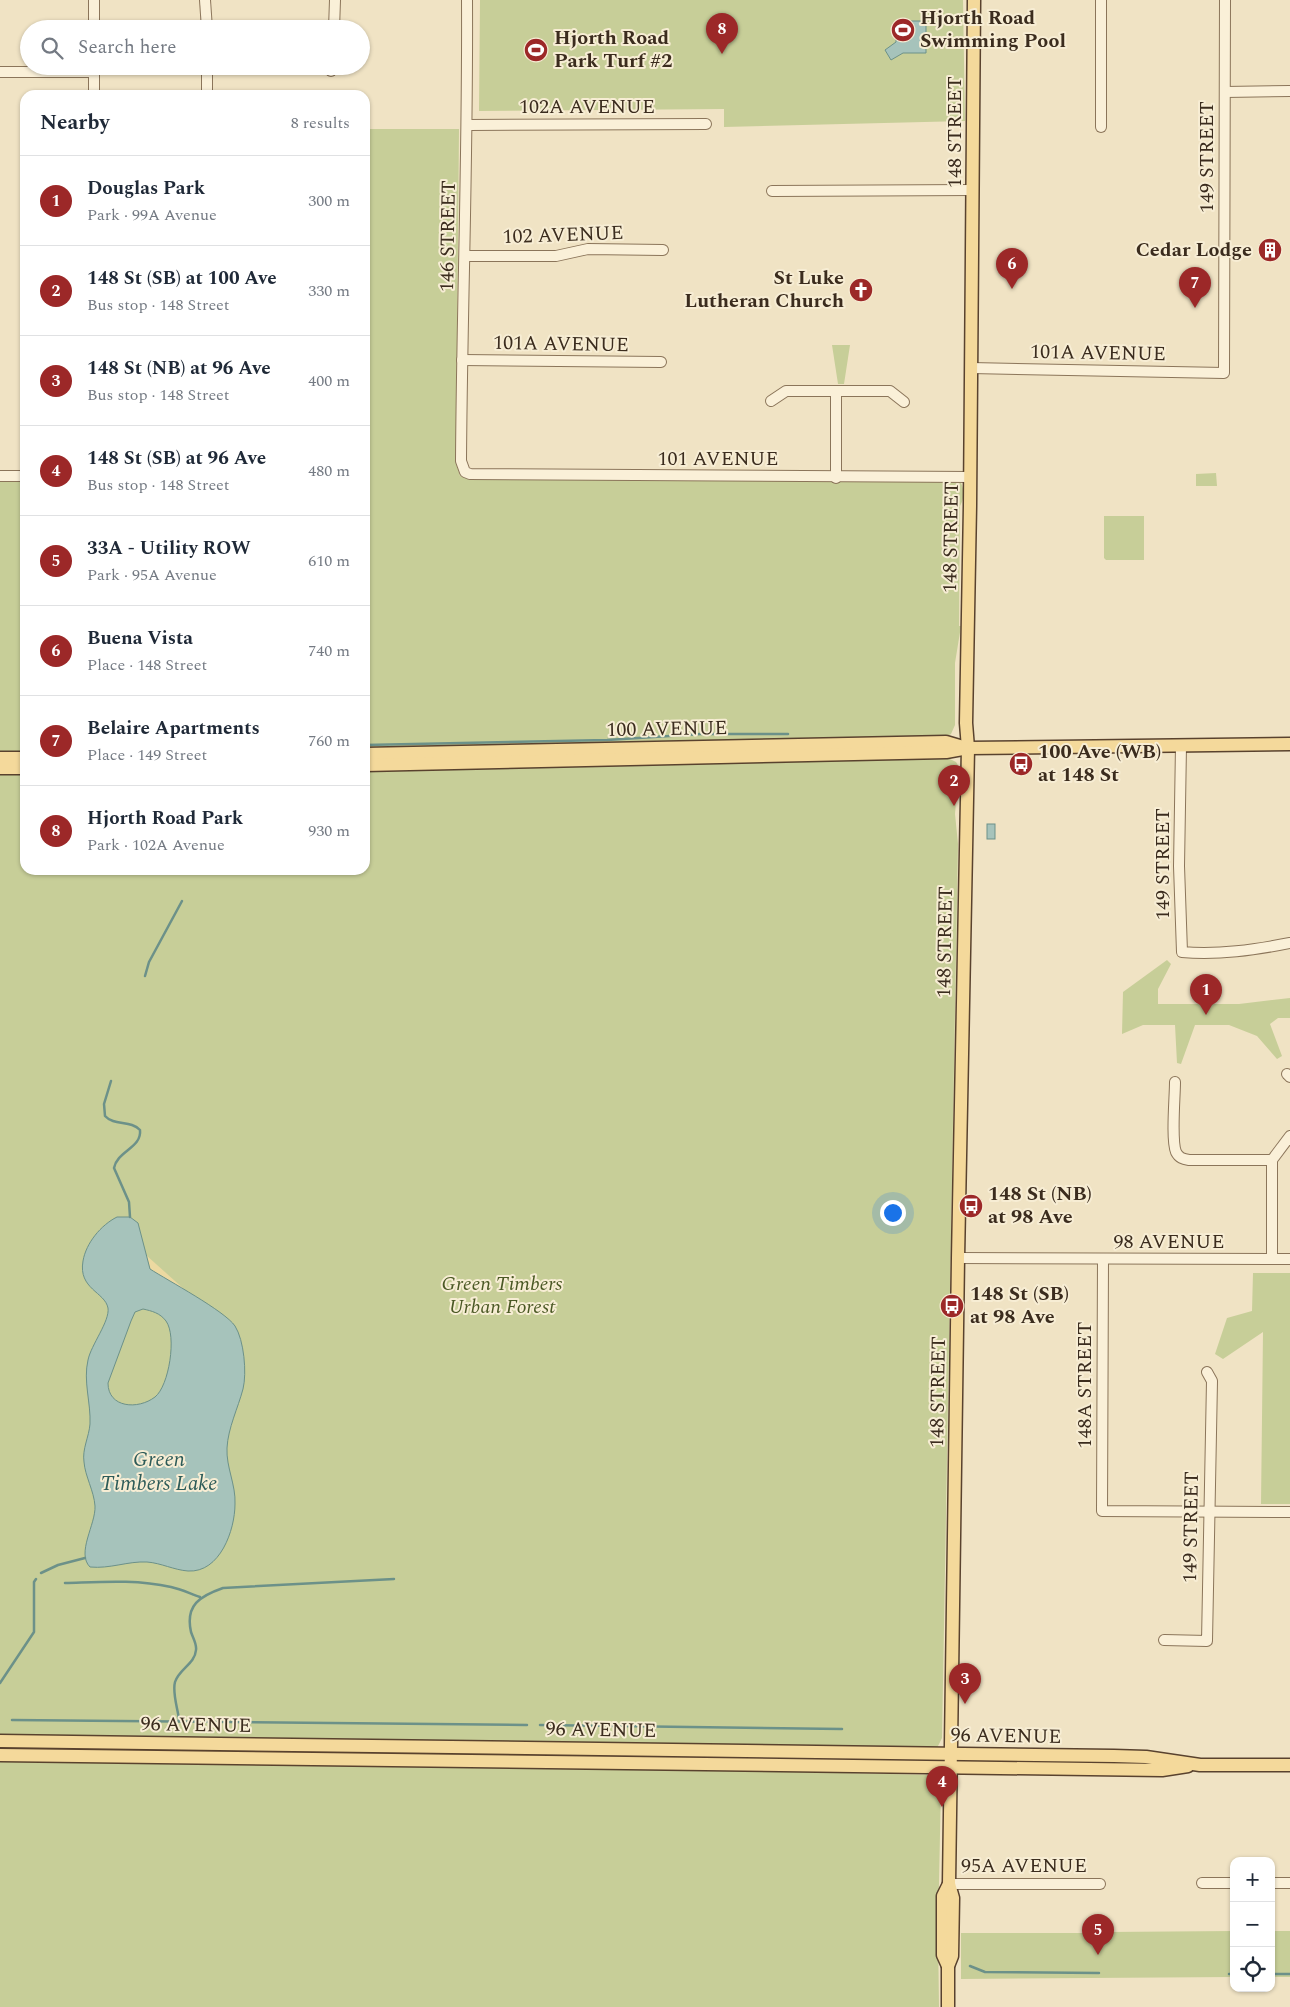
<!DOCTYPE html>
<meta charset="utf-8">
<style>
:root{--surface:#fff;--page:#f6f6f7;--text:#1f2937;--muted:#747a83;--line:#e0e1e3;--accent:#9c2828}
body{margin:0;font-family:Spectral,serif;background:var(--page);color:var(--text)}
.controls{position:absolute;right:15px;bottom:15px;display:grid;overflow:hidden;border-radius:10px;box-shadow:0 1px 4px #0004}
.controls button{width:45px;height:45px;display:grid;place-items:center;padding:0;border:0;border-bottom:1px solid var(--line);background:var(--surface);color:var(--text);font:25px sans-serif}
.you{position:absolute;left:892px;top:1212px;width:18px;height:18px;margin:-12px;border:4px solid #fff;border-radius:50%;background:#1a73e8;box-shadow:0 0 0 8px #1a73e833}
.badge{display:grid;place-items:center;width:32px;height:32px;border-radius:50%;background:var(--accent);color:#fff;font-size:16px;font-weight:700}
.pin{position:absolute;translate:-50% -41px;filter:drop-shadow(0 1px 2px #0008)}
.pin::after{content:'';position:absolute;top:26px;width:18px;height:15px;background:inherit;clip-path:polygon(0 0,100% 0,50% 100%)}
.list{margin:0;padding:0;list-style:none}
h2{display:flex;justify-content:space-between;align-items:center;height:65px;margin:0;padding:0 20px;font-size:21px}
h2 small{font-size:16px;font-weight:400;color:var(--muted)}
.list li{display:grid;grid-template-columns:32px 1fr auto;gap:15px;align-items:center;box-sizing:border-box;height:90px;padding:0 20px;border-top:1px solid var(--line)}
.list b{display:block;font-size:19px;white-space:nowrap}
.list p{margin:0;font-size:16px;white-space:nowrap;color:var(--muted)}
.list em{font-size:16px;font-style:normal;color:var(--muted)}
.icon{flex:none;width:28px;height:28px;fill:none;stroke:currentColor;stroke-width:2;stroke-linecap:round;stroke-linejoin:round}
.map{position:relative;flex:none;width:1290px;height:2007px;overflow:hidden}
.search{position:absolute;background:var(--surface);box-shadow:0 1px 4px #0004;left:20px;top:20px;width:350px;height:55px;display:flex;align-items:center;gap:12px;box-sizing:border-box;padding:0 18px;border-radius:28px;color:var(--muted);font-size:19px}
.panel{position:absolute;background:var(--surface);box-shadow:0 1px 4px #0004;left:20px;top:90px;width:350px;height:785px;border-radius:15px}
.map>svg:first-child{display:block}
.green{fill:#c7ce98}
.sand{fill:#ecd9a1}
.water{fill:#a6c3bb;stroke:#6c9189;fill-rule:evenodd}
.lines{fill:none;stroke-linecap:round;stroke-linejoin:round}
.stream{stroke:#6c9189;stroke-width:2.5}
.minor-casing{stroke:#8b755a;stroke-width:12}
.major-casing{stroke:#59422e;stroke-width:15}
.minor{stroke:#faf0d8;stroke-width:10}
.major{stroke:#f4d99b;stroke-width:12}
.labels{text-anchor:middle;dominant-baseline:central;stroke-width:4;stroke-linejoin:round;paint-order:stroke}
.poi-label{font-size:20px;font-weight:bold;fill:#3b2c1e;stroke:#f7edd4;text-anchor:start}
.street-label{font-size:20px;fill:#3b2c1e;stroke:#f7edd4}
.park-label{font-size:20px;font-style:italic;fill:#4a5824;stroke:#f7edd4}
.water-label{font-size:21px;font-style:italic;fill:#2d5b58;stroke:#f7edd4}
</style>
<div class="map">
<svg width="1290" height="2007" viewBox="0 0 1290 2007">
<rect width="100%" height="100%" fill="#f0e3c4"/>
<g class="green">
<polygon points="480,0 963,0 965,121 724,127 724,109 479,111"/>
<path d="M365,129h94l-3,333 4,14 9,2 488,3 4,2c4,8 3,16 -1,23l-1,120h2l-6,37v62l-4,9 -5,3 -581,13z"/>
<polygon points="832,345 850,345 844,384 838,384"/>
<polygon points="1216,473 1217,486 1196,486 1196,474"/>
<rect x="0" y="479" width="25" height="274"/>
<polygon points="1104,516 1144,516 1144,560 1106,560 1104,558"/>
<polygon points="948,758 956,762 959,767 955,814 958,844 942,1738 937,1748 0,1736 0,773 25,773 25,870 365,870 365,769"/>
<polygon points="1167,960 1171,964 1158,989 1158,1004 1239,1004 1290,998 1290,1018 1278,1018 1270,1024 1282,1056 1277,1059 1257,1036 1229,1025 1195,1025 1181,1064 1177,1063 1175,1025 1143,1025 1122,1034 1123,992"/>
<polygon points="1253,1273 1290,1273 1290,1504 1261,1504 1263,1332 1223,1359 1215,1354 1227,1318 1252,1311"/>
<polygon points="0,1759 776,1770 844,1773 933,1775 939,1780 941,1786 938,1931 939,2007 0,2007"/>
<polygon points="1234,1931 1234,1977 961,1979 961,1933 1103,1933 1106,1932"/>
<rect x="1271" y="1931" width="19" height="46"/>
</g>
<polygon class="sand" points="146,1255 185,1290 150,1269"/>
<g class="water">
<polygon points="896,21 926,21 926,53 903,53 891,60 885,50 896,42"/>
<rect x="987" y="824" width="8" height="15"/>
<path d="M117,1217h13l8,6 12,46c17,11 75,42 85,57 9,14 12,47 8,63 -5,19 -15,39 -16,59 -1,19 9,37 8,56 0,26 -15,69 -47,67 -14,-1 -27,-8 -41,-9 -19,-1 -37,7 -57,5 -14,-14 6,-43 5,-61 -1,-15 -10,-30 -11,-44 -2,-13 5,-25 6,-38 1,-21 -7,-43 -2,-64 3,-15 22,-39 20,-52 -3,-16 -30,-19 -25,-47 3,-18 18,-36 34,-44zM143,1309c9,2 17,4 23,12 11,15 3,65 -11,76 -17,13 -47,11 -47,-14l23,-62 4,-9z"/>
</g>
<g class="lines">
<g class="stream">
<polyline points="365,745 607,740 701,734 788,734"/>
<polyline points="145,976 149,962 182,901"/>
<path d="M111,1081l-7,23 1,12c9,10 26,4 35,14 2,18 -23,21 -26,38l15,34 1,15"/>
<polyline points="41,1573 58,1565 85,1558"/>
<path d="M65,1583c35,-1 70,-4 106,4 10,2 20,7 29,10"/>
<polyline points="0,1683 34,1632 34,1582 36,1579"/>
<polyline points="12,1720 527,1725"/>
<path d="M179,1720c-1,-11 -7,-27 -4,-38 4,-13 20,-18 21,-32 1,-6 -3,-12 -5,-18 -6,-27 9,-36 32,-44l171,-9"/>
<polyline points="540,1725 842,1729"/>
<polyline points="970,1966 985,1972 1099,1973"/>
<polyline points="1229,1974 1234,1974"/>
<polyline points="1271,1974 1290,1974"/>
</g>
<g class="minor-casing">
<g id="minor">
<polyline points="94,0 94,29"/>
<polyline points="205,0 207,29"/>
<path d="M467,0c1,154 -5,307 -6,461l4,11 5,2 500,3"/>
<polyline points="1101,0 1101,127"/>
<polyline points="334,29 335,0"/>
<polyline points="207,66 207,95"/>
<polyline points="331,71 331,66"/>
<polyline points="0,72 94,72"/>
<polyline points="1225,92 1290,91"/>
<polyline points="94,95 94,66"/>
<polyline points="468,125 706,124"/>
<polyline points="772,191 973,190"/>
<polyline points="465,256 556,256 588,249 663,250"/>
<polyline points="462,360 661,362"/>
<polyline points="971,368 1224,373 1225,0"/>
<polyline points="771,401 786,391 890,391 904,402"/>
<polyline points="0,476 25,476"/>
<polyline points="836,478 836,391"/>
<path d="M1181,746l-2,120 3,86c37,3 72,-2 108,-9"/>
<polyline points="1287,1074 1290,1077"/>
<path d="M1175,1082c0,15 -4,58 1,70 3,6 7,7 13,8h83"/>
<polyline points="1272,1160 1272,1259"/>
<polyline points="1272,1160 1290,1136"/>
<polyline points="958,1258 1290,1259"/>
<polyline points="1103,1259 1102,1511 1290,1512"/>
<polyline points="1164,1640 1207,1641 1212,1381 1207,1372"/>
<polyline points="1202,1883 1234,1883"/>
<polyline points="1271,1883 1290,1883"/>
<polyline points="949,1884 1100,1884"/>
</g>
</g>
<g class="major-casing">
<g id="major">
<polyline points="365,754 946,742 963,747"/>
<polyline points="0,758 25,758"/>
<polyline points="365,765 946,752 968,748 1290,744"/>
<polyline points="0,768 25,768"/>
<polyline points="0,1741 1114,1756 1146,1757 1200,1765 1290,1765"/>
<polyline points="0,1755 1162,1770 1188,1766"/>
<polyline points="948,1966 943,1955 943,1896 949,1884"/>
<polyline points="948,2007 948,1966 952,1956 953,1898 949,1884 958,1258 968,748 966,723 970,506 974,0"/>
</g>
</g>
<use href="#minor" class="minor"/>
<use href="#major" class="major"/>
</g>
<defs>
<g id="stadium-disc" transform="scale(1.25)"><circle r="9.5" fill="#9c2828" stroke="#f7edd4"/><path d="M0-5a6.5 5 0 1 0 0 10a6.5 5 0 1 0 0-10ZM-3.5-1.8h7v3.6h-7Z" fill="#fff"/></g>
<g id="building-disc" transform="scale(1.25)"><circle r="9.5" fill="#9c2828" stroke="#f7edd4"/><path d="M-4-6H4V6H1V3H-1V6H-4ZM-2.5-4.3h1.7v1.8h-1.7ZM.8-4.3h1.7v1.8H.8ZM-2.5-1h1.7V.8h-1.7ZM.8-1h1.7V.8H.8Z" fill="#fff"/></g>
<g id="church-disc" transform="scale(1.25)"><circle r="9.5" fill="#9c2828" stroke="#f7edd4"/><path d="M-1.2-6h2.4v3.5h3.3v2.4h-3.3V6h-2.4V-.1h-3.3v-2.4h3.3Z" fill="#fff"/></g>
<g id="bus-disc" transform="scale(1.25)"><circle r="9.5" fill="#9c2828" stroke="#f7edd4"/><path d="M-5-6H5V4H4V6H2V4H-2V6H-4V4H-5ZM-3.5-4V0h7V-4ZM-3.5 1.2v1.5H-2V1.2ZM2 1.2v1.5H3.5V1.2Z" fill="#fff"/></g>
</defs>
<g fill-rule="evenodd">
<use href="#stadium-disc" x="903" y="30"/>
<use href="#stadium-disc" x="536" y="50"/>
<use href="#building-disc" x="1270" y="250"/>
<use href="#church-disc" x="861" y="290"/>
<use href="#bus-disc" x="1021" y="764"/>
<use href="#bus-disc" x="971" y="1206"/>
<use href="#bus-disc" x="952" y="1306"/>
</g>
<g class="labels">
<g class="poi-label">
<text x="920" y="18">Hjorth Road<tspan x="920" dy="23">Swimming Pool</tspan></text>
<text x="554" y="38">Hjorth Road<tspan x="554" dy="23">Park Turf #2</tspan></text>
<text x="1252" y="250" text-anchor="end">Cedar Lodge</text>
<text x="844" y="278" text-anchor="end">St Luke<tspan x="844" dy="23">Lutheran Church</tspan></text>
<text x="1038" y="752">100 Ave (WB)<tspan x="1038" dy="23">at 148 St</tspan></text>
<text x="988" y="1194">148 St (NB)<tspan x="988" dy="23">at 98 Ave</tspan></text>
<text x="970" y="1294">148 St (SB)<tspan x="970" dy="23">at 98 Ave</tspan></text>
</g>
<g class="street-label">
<text x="587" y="107">102A AVENUE</text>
<text transform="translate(955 132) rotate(-90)">148 STREET</text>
<text transform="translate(1207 157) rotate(-90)">149 STREET</text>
<text transform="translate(563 235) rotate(-2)">102 AVENUE</text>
<text transform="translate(448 236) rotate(-89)">146 STREET</text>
<text transform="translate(561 344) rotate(1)">101A AVENUE</text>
<text transform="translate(1098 353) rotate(1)">101A AVENUE</text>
<text x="718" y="459">101 AVENUE</text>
<text transform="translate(951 537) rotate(-89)">148 STREET</text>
<text transform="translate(667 729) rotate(-1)">100 AVENUE</text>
<text transform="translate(1163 864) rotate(-90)">149 STREET</text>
<text transform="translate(945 942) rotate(-89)">148 STREET</text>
<text x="1169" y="1242">98 AVENUE</text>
<text transform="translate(1085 1385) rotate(-90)">148A STREET</text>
<text transform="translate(938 1392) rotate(-89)">148 STREET</text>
<text transform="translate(1191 1527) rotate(-89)">149 STREET</text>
<text transform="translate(196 1725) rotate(1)">96 AVENUE</text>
<text transform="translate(601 1730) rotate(1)">96 AVENUE</text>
<text transform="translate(1006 1736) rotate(1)">96 AVENUE</text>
<text x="1024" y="1866">95A AVENUE</text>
</g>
<g class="park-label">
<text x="502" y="1284">Green Timbers<tspan x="502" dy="23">Urban Forest</tspan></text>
</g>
<g class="water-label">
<text x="159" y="1460">Green<tspan x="159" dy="24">Timbers Lake</tspan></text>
</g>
</g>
</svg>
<div class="controls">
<button>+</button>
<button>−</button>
<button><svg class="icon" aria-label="locate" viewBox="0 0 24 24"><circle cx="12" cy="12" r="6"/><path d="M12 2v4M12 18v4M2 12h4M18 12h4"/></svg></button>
</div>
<div class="you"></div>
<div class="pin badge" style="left:1206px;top:1015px">1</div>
<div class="pin badge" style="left:954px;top:806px">2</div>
<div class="pin badge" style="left:965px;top:1704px">3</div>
<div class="pin badge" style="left:942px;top:1807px">4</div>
<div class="pin badge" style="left:1098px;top:1955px">5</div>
<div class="pin badge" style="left:1012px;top:289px">6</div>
<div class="pin badge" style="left:1195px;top:308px">7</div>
<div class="pin badge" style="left:722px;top:54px">8</div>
<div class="search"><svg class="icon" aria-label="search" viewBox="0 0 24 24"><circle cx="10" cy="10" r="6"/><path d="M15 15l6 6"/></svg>Search here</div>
<section class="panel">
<h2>Nearby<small>8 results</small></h2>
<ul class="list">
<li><span class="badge">1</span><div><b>Douglas Park</b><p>Park · 99A Avenue</p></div><em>300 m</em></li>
<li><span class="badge">2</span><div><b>148 St (SB) at 100 Ave</b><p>Bus stop · 148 Street</p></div><em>330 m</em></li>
<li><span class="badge">3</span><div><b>148 St (NB) at 96 Ave</b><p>Bus stop · 148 Street</p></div><em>400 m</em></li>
<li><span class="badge">4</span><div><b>148 St (SB) at 96 Ave</b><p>Bus stop · 148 Street</p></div><em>480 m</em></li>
<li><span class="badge">5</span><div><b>33A - Utility ROW</b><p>Park · 95A Avenue</p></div><em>610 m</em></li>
<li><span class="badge">6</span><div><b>Buena Vista</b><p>Place · 148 Street</p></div><em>740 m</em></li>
<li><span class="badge">7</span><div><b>Belaire Apartments</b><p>Place · 149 Street</p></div><em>760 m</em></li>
<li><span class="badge">8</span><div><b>Hjorth Road Park</b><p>Park · 102A Avenue</p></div><em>930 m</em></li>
</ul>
</section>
</div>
